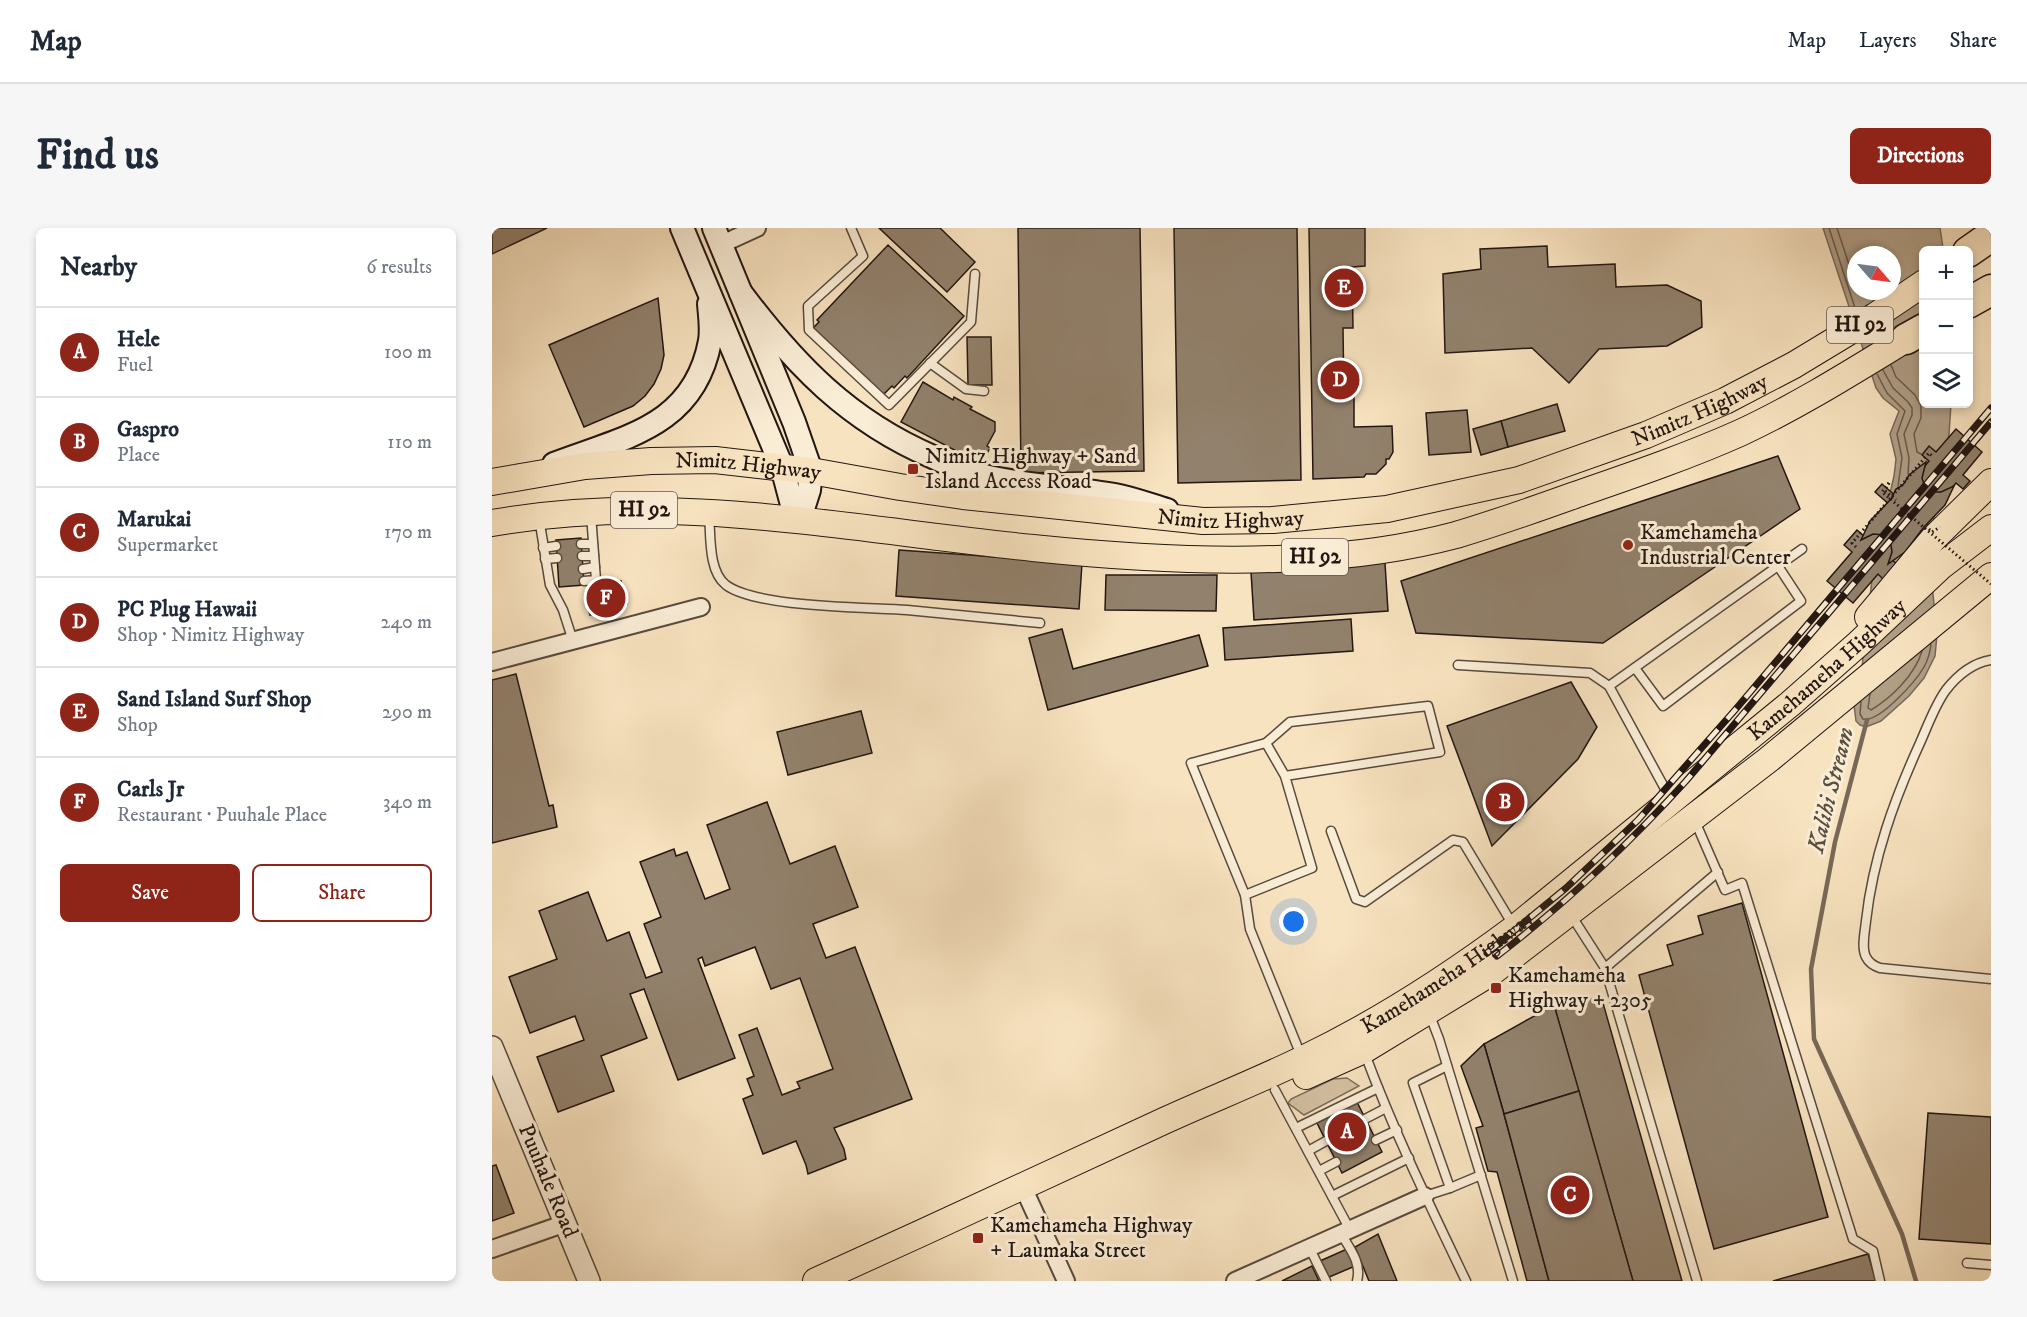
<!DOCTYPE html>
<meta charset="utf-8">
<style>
:root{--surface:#fff;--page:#f6f6f7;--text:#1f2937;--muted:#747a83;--line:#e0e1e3;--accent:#8f2418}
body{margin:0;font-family:"IM FELL DW Pica",serif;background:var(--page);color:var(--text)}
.controls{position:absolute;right:18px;top:18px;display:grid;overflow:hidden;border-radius:9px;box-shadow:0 3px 9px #0003}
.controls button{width:54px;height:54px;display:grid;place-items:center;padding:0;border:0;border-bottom:2px solid var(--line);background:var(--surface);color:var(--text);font:30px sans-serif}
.compass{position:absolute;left:1355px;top:18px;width:54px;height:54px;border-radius:50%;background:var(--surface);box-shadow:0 3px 9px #0003;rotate:118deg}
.you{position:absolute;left:802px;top:694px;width:21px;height:21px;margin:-15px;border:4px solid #fff;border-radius:50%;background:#1a73e8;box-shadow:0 0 0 9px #1a73e833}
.badge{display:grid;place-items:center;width:39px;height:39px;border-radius:50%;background:var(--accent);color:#fff;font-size:20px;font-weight:700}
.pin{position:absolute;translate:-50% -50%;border:3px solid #fff;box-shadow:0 2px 6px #0006}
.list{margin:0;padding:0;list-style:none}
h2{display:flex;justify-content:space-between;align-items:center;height:78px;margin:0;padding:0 24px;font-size:26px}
h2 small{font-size:20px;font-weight:400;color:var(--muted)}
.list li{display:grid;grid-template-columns:39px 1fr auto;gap:18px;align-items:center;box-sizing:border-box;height:90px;padding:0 24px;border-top:2px solid var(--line)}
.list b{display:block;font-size:22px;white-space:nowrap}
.list p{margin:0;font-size:20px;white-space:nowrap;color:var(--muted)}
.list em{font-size:20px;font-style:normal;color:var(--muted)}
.actions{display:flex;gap:12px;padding:18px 24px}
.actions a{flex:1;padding:14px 0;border:2px solid var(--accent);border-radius:9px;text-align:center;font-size:21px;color:var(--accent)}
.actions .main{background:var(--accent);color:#fff}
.icon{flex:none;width:33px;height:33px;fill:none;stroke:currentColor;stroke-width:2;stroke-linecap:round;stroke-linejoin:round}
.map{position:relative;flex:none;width:1499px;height:1053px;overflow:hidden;border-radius:9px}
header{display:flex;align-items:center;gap:36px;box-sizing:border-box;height:84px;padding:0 30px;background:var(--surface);border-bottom:2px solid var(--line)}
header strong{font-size:28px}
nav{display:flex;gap:33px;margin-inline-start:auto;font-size:21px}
.intro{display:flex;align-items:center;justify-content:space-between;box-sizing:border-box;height:144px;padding:0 36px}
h1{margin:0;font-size:42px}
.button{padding:15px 27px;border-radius:9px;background:var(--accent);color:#fff;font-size:21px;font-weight:700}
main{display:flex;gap:36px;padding:0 36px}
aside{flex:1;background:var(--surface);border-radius:9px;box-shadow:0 3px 9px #0003}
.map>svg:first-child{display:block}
.green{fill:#d4c0a2;stroke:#7c6c5a;stroke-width:1.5}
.water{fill:#b09e85;stroke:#786857;stroke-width:1.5;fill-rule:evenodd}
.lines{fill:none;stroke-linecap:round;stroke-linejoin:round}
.shore{stroke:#6a5a4c;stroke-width:1.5}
.stream{stroke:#786857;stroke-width:4.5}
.building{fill:#92816c;stroke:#231712;stroke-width:1.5}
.service-casing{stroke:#584a3e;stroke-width:11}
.minor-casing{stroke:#584a3e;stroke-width:20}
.tertiary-casing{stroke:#584a3e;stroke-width:24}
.secondary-casing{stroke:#231712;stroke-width:26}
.primary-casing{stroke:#231712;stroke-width:28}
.motorway-casing{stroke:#231712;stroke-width:33}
.path{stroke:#231712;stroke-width:3;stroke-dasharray:1.5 3;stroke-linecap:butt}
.service{stroke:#faedd6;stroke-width:8}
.minor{stroke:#faedd6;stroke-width:16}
.tertiary{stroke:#faedd6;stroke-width:21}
.secondary{stroke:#faedd6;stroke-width:22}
.primary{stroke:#f8e3c0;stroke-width:26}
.motorway{stroke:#f8e3c0;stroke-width:30}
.rail-casing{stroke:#231712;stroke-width:7}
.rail{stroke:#faedd6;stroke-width:4.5;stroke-dasharray:14;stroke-linecap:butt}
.path-bridge{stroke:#231712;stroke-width:3;stroke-dasharray:1.5 3;stroke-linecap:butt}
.poi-dot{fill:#8f2418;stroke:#faedd6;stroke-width:2}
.labels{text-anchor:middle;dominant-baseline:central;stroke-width:6;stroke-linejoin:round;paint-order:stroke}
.shield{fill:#faedd6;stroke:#64574d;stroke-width:1.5}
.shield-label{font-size:21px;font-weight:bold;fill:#231712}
.street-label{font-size:22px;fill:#231712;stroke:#faedd6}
.poi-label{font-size:22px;fill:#231712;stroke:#faedd6;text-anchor:start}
.water-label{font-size:24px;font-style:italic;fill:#5b4d40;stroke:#faedd6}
</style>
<header>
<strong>Map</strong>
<nav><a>Map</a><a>Layers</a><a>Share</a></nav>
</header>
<div class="intro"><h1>Find us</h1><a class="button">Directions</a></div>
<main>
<aside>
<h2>Nearby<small>6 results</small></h2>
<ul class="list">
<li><span class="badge">A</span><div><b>Hele</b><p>Fuel</p></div><em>100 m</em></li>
<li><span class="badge">B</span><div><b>Gaspro</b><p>Place</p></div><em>110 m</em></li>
<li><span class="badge">C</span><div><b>Marukai</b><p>Supermarket</p></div><em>170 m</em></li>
<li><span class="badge">D</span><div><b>PC Plug Hawaii</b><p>Shop · Nimitz Highway</p></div><em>240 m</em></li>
<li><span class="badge">E</span><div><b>Sand Island Surf Shop</b><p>Shop</p></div><em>290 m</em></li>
<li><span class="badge">F</span><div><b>Carls Jr</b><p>Restaurant · Puuhale Place</p></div><em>340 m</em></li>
</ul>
<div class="actions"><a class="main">Save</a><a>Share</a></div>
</aside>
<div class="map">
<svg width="1499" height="1053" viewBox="0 0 1499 1053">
<rect width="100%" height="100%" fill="#f8e3c0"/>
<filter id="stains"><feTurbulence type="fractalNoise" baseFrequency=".00333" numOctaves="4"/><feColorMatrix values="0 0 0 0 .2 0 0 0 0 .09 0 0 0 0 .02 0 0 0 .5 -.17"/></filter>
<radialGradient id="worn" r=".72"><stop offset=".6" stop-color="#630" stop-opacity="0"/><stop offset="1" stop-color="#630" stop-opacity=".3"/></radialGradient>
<polygon class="green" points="855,850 867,858 812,887 796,875 799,871 841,851"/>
<path class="water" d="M1331,0h117l3,20v2h-19v154h27l-2,30 -14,72 -2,22v66l4,41 -2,21 -11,22 -15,18 -28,25 -15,6 -6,-2 -4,-4 -2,-16 8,-38 12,-105 20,-86 2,-17 -6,-25 9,-23 -16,-13 -7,-10zM1364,27h36v36h-36z"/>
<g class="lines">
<g class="shore">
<polyline points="1337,0 1364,83"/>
<polyline points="1345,0 1364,58"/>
<polyline points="1399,137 1404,149 1423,167 1429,178 1429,190 1422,206 1425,224 1429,226"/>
<polyline points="1391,142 1401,160 1416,174 1420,180 1420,187 1412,206 1417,230 1416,246"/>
<polyline points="1385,146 1395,165 1413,183 1405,206 1410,230 1406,258"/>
<path d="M1378,466l-2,14 3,2c20,-12 44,-35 51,-59"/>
<path d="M1369,474l-1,12 3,5c16,4 53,-38 61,-52 4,-7 6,-14 7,-23"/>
</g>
<polyline class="stream" points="1375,492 1343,614 1319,741 1322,811 1410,1006 1424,1053"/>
</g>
<g class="building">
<polygon points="0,0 55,0 0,26"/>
<polygon points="387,0 448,0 483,34 455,64"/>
<polygon points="526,0 648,0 652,243 529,245"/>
<polygon points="682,0 805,0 809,252 686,255"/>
<polygon points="817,0 873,0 873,38 860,39 861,100 851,100 852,169 862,169 862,199 900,198 901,224 897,231 894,231 894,236 884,246 874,246 872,249 821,251"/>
<polygon points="396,17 472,88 415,150 413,148 402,160 400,158 391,167 321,100 327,94 325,92"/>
<polygon points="1055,18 1056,39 1123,36 1124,59 1175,57 1209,73 1210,99 1175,118 1107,121 1077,155 1040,120 953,125 951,46 989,41 988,21"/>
<polygon points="166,70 172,127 169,141 162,156 153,168 141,178 92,199 57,117"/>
<polygon points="475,109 499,109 500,157 476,157"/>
<polygon points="431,154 461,172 462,169 480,179 478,181 503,194 503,203 495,218 498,220 489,236 409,194"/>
<polygon points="1065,176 1073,203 1016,219 1009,193"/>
<polygon points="975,182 979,224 937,227 934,185"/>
<polygon points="1009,193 1016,219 989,227 981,201"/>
<polygon points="1464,201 1490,224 1471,247 1478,253 1471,261 1464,255 1432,293 1448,306 1441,314 1425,301 1399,331 1406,337 1393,353 1386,346 1361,375 1335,353 1360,324 1352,317 1365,302 1373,309 1399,278 1383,264 1390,256 1406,270 1437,233 1430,227 1437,218 1444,224"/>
<polygon points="1286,228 1308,281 1111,415 924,405 909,353"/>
<polygon points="1434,234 1430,250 1433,260 1425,266 1420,276 1411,282 1406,291 1399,297 1393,307 1381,306 1369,312 1378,293 1399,271 1404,261 1411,257 1417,247"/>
<polygon points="1462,258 1453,277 1432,299 1413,324 1396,336 1400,324 1398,310 1406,304 1411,295 1419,289 1424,279 1432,273 1437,264 1449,264"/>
<polygon points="89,310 92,357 67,359 64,312"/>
<polygon points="407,322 590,335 587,381 404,368"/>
<polygon points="893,335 896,383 762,392 759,344"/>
<polygon points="614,347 725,347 724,383 613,382"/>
<polygon points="129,353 135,376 98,387 93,368 96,362"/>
<polygon points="859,391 861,423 733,432 731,400"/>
<polygon points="570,401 581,441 707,407 716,438 556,482 537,410"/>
<polygon points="24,446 57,578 61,577 65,599 0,615 0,452"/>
<polygon points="1079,454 1105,499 1086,531 1000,618 955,498"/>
<polygon points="369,483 380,525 296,547 285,504"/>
<polygon points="275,574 298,636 343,618 366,679 321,696 334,730 363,719 420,871 342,900 352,921 354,931 316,946 314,937 304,913 271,926 251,871 261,867 255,851 262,848 247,807 265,800 290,867 308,860 305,854 341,841 308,750 279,761 263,719 213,738 210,729 206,731 243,830 186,852 152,761 138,766 155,810 109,828 122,863 66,884 45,829 92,812 83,788 38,805 17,749 65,731 47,683 96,664 115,713 137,704 154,750 170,744 152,696 169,689 148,634 182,621 184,628 195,624 213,671 238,661 215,597"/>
<polygon points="1250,675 1336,989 1222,1021 1147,747 1181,737 1175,717 1211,706 1206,688"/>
<polygon points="1109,768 1190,1053 1141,1053 1063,781"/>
<polygon points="1062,777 1087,863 1012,886 992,816"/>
<polygon points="992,816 1012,886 1057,1053 1035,1053 1005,944 996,943 984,900 991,898 969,838"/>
<polygon points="1087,863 1141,1053 1057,1053 1012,886"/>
<polygon points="865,874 890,924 850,945 825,895"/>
<polygon points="1436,885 1499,889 1499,1016 1427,1011"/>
<polygon points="4,937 22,985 0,993 0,938"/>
<polygon points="886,1006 905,1053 877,1053 863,1019"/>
<polygon points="855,1021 863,1038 835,1050 828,1033"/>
<polygon points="1376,1026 1384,1053 1281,1053"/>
<polygon points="820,1038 827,1053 790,1053"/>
</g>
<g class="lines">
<g class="service-casing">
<g id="service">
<polyline points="359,0 371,28 316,78 317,102 397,177 479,94 483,46"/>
<polyline points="438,135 474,161 492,163"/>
<path d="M217,287c2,21 -1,56 17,70 31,23 140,22 181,25 44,4 89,9 133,13"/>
<polyline points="47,290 58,357 71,382 81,413"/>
<polyline points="89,316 101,316"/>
<polyline points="51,320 64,318"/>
<polyline points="90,328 102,328"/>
<polyline points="53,331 65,330"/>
<polyline points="91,341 103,339"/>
<polyline points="92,353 104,352 99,287"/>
<path d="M1499,432c-18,3 -34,16 -45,30 -11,15 -18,35 -26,53 -26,57 -47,115 -54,178 -1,11 -5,26 0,36 3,6 8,9 14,11l111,11"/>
<polyline points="966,437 1098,445 1117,458 1178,570"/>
<polyline points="1143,440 1171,478 1309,373 1286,338"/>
<polyline points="1117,458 1310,321"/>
<polyline points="793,548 774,515 798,494 936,478 948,524 793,548 820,640 753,667 758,701 810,830"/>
<polyline points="1203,593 1233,662 1250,655 1361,1011 1381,1023 1388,1053"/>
<polyline points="839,603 864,671 873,674 961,612 971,614 1021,697"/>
<polyline points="753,667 699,535 774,515"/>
<polyline points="1079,687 1113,740 1205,1053"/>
<polyline points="1113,740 1226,644"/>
<polyline points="937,785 947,811 1021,1053"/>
<path d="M873,826c29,78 65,152 101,227"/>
<polyline points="955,838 921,855 958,960 989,947"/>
<polyline points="783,862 857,1000"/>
<polyline points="873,891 894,880"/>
<polyline points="804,900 886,860"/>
<polyline points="884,912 905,902"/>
<polyline points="816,923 834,913"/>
<polyline points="827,943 844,934"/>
<polyline points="840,968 917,930"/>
<polyline points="933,968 958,960"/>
<path d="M848,1004c9,16 22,30 17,49"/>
<polyline points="817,1019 834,1053"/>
<polyline points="1475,1035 1499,1037"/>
</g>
</g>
<g class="minor-casing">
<g id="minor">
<polyline points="230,16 265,0"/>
<polyline points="0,434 209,379"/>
<polyline points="531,959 574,1053"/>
<polyline points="0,1021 74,995"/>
<polyline points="743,1053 933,968"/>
</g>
</g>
<g class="tertiary-casing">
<polyline id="tertiary" points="0,819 97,1053"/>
</g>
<g class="secondary-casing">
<g id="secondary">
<polyline points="190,0 290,239 304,292"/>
<polyline points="222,0 302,194 319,243 317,262 310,284 304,292"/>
<path d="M249,65c54,72 108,128 192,164 16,7 33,15 51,19 43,10 87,12 131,19 17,3 35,10 52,15"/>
<path d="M62,236c70,-27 140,-37 156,-123 2,-12 0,-25 -1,-37"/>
</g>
</g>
<g class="primary-casing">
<g id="primary">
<path id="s1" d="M0,254l93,-16 66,-5 64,-1 96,11 89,16 63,9 240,25 70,-1 114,-11 132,-29 127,-45 79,-34 69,-36 81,-49 49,-33"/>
<path d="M0,295c182,-32 360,7 541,25 87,9 176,15 264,10 51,-2 110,-10 159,-23 40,-12 80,-26 119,-40 55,-19 111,-38 165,-62 58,-27 112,-61 166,-94l18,-7"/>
<polyline points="1376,389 1441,311 1499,254"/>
<polyline points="814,848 872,822 1000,744 1276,532 1499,348"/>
<path id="s2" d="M324,1053c117,-53 234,-107 350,-161 46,-21 92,-39 137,-61 75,-36 145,-81 212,-131l275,-224 68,-60 82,-77 51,-39"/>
</g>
</g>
<g class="motorway-casing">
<g id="motorway">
<polyline points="1476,24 1499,8"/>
<polyline points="1476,75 1499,62"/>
<polyline points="1414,111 1432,101"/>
</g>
</g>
<g class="path">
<polyline points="1397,255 1393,263 1404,272"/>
<polyline points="1364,319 1360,315 1437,225 1441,229"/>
</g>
<use href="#service" class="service"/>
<use href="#minor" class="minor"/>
<use href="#tertiary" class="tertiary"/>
<use href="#secondary" class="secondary"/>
<use href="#primary" class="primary"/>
<use href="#motorway" class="motorway"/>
<g class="rail-casing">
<g id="rail">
<polyline points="995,725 1074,660 1146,592 1243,482 1499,180"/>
<path d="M1005,728c69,-53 130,-110 189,-175l305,-359"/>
</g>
</g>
<use href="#rail" class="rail"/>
<g class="path-bridge">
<polyline points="1397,255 1390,264 1499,356"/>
<polyline points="1437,301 1440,304 1448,299"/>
</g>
</g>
<g class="poi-dot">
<rect x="415" y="235" width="12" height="12" rx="3"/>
<circle cx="1136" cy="317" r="6"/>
<rect x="998" y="754" width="12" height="12" rx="3"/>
<rect x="480" y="1004" width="12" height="12" rx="3"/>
</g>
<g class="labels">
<g class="shield">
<rect x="1335" y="79" width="66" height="36" rx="4.5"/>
<rect x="119" y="264" width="66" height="36" rx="4.5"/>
<rect x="790" y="311" width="66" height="36" rx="4.5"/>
</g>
<g class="shield-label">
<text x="1368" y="97">HI 92</text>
<text x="152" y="282">HI 92</text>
<text x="823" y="329">HI 92</text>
</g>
<g class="street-label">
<text stroke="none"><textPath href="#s1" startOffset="1230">Nimitz Highway</textPath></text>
<text stroke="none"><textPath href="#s1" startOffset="258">Nimitz Highway</textPath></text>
<text stroke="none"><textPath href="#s1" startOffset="744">Nimitz Highway</textPath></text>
<text stroke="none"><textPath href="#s2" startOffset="1190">Kamehameha Highway</textPath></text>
<text stroke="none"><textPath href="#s2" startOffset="704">Kamehameha Highway</textPath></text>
<text transform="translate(56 953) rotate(67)">Puuhale Road</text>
</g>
<g class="poi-label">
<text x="433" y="228">Nimitz Highway + Sand<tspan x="433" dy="25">Island Access Road</tspan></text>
<text x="1148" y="304">Kamehameha<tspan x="1148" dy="25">Industrial Center</tspan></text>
<text x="1016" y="747">Kamehameha<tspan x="1016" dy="25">Highway + 2305</tspan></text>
<text x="498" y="997">Kamehameha Highway<tspan x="498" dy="25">+ Laumaka Street</tspan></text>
</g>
<g class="water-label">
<text transform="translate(1339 562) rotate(-76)">Kalihi Stream</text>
</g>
</g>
<rect width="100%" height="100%" filter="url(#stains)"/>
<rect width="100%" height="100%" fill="url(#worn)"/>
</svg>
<div class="controls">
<button>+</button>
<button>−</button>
<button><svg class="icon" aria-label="layers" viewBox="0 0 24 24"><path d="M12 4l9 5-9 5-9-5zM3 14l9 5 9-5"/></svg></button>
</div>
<svg class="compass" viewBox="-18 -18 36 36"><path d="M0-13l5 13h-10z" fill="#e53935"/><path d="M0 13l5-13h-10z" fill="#747a83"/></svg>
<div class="you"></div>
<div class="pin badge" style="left:855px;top:904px">A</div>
<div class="pin badge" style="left:1013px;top:574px">B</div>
<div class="pin badge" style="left:1078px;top:967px">C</div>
<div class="pin badge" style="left:848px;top:152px">D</div>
<div class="pin badge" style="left:852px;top:60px">E</div>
<div class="pin badge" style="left:114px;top:370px">F</div>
</div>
</main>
